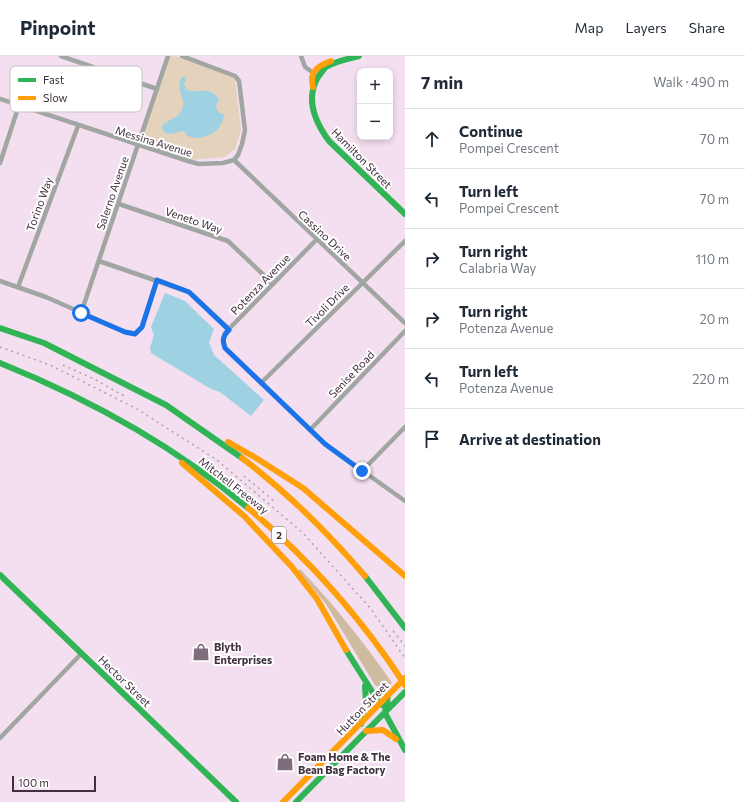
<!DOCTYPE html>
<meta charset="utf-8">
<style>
:root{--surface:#fff;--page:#f2f2f3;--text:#1f2937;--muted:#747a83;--line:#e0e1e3}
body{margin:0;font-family:Commissioner,sans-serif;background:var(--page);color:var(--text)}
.controls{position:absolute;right:12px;top:12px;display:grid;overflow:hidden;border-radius:8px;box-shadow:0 2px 6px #0003}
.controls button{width:36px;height:36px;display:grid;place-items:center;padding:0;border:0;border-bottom:1px solid var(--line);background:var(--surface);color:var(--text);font:20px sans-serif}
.scale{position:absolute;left:12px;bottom:10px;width:84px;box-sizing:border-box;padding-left:4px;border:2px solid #402f3e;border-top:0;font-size:11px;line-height:14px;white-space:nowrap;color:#402f3e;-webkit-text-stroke:3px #fff;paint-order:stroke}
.stop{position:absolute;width:12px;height:12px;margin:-9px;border:3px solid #1a73e8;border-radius:50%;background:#fff}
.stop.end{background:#1a73e8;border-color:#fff;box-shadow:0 1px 4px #0008}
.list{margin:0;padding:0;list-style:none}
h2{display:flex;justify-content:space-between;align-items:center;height:52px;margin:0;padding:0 16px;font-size:17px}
h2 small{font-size:13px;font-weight:400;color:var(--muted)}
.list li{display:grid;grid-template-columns:26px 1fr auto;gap:12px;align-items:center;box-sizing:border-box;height:60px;padding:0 16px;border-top:1px solid var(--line)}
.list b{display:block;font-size:15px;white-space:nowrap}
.list p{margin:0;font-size:13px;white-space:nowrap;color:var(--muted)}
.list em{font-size:13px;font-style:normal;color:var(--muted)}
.icon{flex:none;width:22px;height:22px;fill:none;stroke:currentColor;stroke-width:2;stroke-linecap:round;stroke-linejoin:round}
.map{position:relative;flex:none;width:405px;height:746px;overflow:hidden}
header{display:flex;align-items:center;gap:24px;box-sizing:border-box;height:56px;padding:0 20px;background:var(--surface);border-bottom:1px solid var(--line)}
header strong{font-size:19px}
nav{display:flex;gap:22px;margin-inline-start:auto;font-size:14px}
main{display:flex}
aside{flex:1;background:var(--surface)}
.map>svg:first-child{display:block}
.green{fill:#e4d2bc}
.forest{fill:#cfbba0}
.water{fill:#9ed2e3}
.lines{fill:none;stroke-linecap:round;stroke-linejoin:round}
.street{stroke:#a1a6a2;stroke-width:4.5}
.fast{stroke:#30b455;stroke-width:6}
.slow{stroke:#ff9f0a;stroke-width:6}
.rail{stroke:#a9a4a8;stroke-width:1.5;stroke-dasharray:2 4;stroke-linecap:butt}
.route{stroke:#1a73e8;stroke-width:5}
.labels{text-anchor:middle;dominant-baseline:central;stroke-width:4;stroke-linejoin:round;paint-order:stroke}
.shield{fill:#fff;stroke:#796d78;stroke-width:1}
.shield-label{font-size:10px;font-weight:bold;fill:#402f3e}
.street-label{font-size:11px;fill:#402f3e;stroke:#fff}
.poi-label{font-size:11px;font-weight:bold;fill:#402f3e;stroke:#fff;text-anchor:start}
.key{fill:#fff;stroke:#c6c1c5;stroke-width:1}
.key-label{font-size:11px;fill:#402f3e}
</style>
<header>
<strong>Pinpoint</strong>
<nav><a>Map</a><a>Layers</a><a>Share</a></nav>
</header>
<main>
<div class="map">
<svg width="405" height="746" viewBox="0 0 405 746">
<rect width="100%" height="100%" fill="#f3dfef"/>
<path class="green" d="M169,0c18,0 50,14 66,23l6,51 -6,19 -10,8 -33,3 -53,-17z"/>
<path class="forest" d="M300,513c34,36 64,73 92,114l-8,7 -9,-5 -49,-81 -28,-33z"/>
<g class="water">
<path d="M185,20l1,4 -2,4 2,5c11,7 23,-6 33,11l-3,6c1,5 3,8 8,8 -1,16 -15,24 -30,24 -1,-1 -5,-1 -6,-2 -2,-1 -3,-3 -4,-5 -9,0 -20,9 -22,-5 5,-6 14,-7 18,-13 10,-15 -7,-21 2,-36z"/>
<polygon points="165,237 185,245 214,273 209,286 214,299 264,344 251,360 220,336 211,333 151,297 150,292 154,279 151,271"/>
</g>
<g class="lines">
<g class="street">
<polyline points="61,0 157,33"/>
<polyline points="301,0 305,11 315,18"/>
<polyline points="0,43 188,105 199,108 223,107 234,104 238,99 242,88 245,74 239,25 235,20 182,0"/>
<polyline points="234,104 405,267"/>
<polyline points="0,107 19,49"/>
<polyline points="119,148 228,185 273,228"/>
<polyline points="317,183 225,277 223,284 225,292 325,388 405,445"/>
<polyline points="99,205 189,236 229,273"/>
<polyline points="0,225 46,241 125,276 135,278 142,271 157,225"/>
<polyline points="18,231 78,70"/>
<polyline points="81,257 168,0"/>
<polyline points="261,327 405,185"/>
<polyline points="310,374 405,275"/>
<polyline points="362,415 405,371"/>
<polyline points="0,682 82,597"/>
</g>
<g class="fast">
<path d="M359,0c-11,3 -23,5 -33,11 -3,3 -5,6 -8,10 -13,22 -3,45 11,64l76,73"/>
<polyline points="0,272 44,287 166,349 242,402"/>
<path d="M0,307c89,36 175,83 248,145"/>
<polyline points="0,519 236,746"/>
<polyline points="365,520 405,572"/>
<path d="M346,594l34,54c6,3 7,3 13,0"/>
<polyline points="388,639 385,657 405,694"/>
<polyline points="361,668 366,646 365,630"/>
<polyline points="296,746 405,636"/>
</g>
<g class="slow">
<path d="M313,31c-4,-16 5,-21 18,-26"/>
<polyline points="228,386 256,402 303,432 405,520"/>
<path d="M242,402c45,34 86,75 123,118"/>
<polyline points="182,407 244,460 292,511 317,543 346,594"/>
<path d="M248,452c60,50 114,111 157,177"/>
<polyline points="366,675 383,674 396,683"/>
<polyline points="283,746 405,622"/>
</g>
<g class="rail">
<polyline points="0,291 50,309 137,353 217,404 303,477 371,553 405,602"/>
<polyline points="63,309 94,323 124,340"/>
<polyline points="244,420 274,445"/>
<polyline points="393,575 405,590"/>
</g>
</g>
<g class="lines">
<path class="route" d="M81,257l44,19 10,2 7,-7 15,-47 32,12 40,38c-6,6 -7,10 -4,18l100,96 37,27"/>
</g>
<defs>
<g id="shop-bare" transform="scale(1.38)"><path d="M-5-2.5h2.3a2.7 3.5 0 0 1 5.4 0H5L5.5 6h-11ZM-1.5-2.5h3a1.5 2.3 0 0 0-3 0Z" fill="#7f6d7c" stroke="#fff" stroke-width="2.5" paint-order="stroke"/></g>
</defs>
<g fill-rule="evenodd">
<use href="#shop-bare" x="201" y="596"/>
<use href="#shop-bare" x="285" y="706"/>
</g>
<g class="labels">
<rect class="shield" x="272" y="471" width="14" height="16" rx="3"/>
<g class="shield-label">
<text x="279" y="479">2</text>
</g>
<g class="street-label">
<text transform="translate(154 85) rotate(17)">Messina Avenue</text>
<text transform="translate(362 102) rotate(45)">Hamilton Street</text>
<text transform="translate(112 137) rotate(-71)">Salerno Avenue</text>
<text transform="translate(39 148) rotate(-70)">Torino Way</text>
<text transform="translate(194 164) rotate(19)">Veneto Way</text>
<text transform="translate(325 179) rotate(43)">Cassino Drive</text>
<text transform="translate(260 228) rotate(-46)">Potenza Avenue</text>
<text transform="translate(327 249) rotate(-45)">Tivoli Drive</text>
<text transform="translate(351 318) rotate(-46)">Senise Road</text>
<text transform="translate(234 429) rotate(38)">Mitchell Freeway</text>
<text transform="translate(125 625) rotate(44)">Hector Street</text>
<text transform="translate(362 652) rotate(-46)">Hutton Street</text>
</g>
<g class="poi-label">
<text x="214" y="590">Blyth<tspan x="214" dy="13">Enterprises</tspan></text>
<text x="298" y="700">Foam Home &amp; The<tspan x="298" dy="13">Bean Bag Factory</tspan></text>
</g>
</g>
<rect x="10" y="10" width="132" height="46" rx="6" class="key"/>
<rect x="18" y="22" width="18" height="4" fill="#30b455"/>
<rect x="18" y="40" width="18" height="4" fill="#ff9f0a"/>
<g class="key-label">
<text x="43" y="28">Fast</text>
<text x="43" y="46">Slow</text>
</g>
</svg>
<div class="controls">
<button>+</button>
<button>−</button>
</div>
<div class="scale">100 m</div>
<div class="stop" style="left:81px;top:257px"></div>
<div class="stop end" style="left:362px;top:415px"></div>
</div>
<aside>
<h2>7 min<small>Walk · 490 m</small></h2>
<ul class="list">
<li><svg class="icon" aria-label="ahead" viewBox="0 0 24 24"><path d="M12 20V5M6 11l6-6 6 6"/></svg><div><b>Continue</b><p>Pompei Crescent</p></div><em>70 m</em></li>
<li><svg class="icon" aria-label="left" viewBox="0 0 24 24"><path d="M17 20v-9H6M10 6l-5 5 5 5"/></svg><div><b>Turn left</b><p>Pompei Crescent</p></div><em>70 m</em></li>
<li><svg class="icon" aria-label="right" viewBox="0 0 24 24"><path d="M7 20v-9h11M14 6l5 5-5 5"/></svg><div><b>Turn right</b><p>Calabria Way</p></div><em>110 m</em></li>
<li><svg class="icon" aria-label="right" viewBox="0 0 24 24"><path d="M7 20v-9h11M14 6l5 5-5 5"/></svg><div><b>Turn right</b><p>Potenza Avenue</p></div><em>20 m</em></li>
<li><svg class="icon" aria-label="left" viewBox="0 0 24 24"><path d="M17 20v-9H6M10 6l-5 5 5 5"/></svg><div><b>Turn left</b><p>Potenza Avenue</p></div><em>220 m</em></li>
<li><svg class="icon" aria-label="arrive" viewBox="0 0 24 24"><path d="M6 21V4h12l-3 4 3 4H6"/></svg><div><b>Arrive at destination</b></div></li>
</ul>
</aside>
</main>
